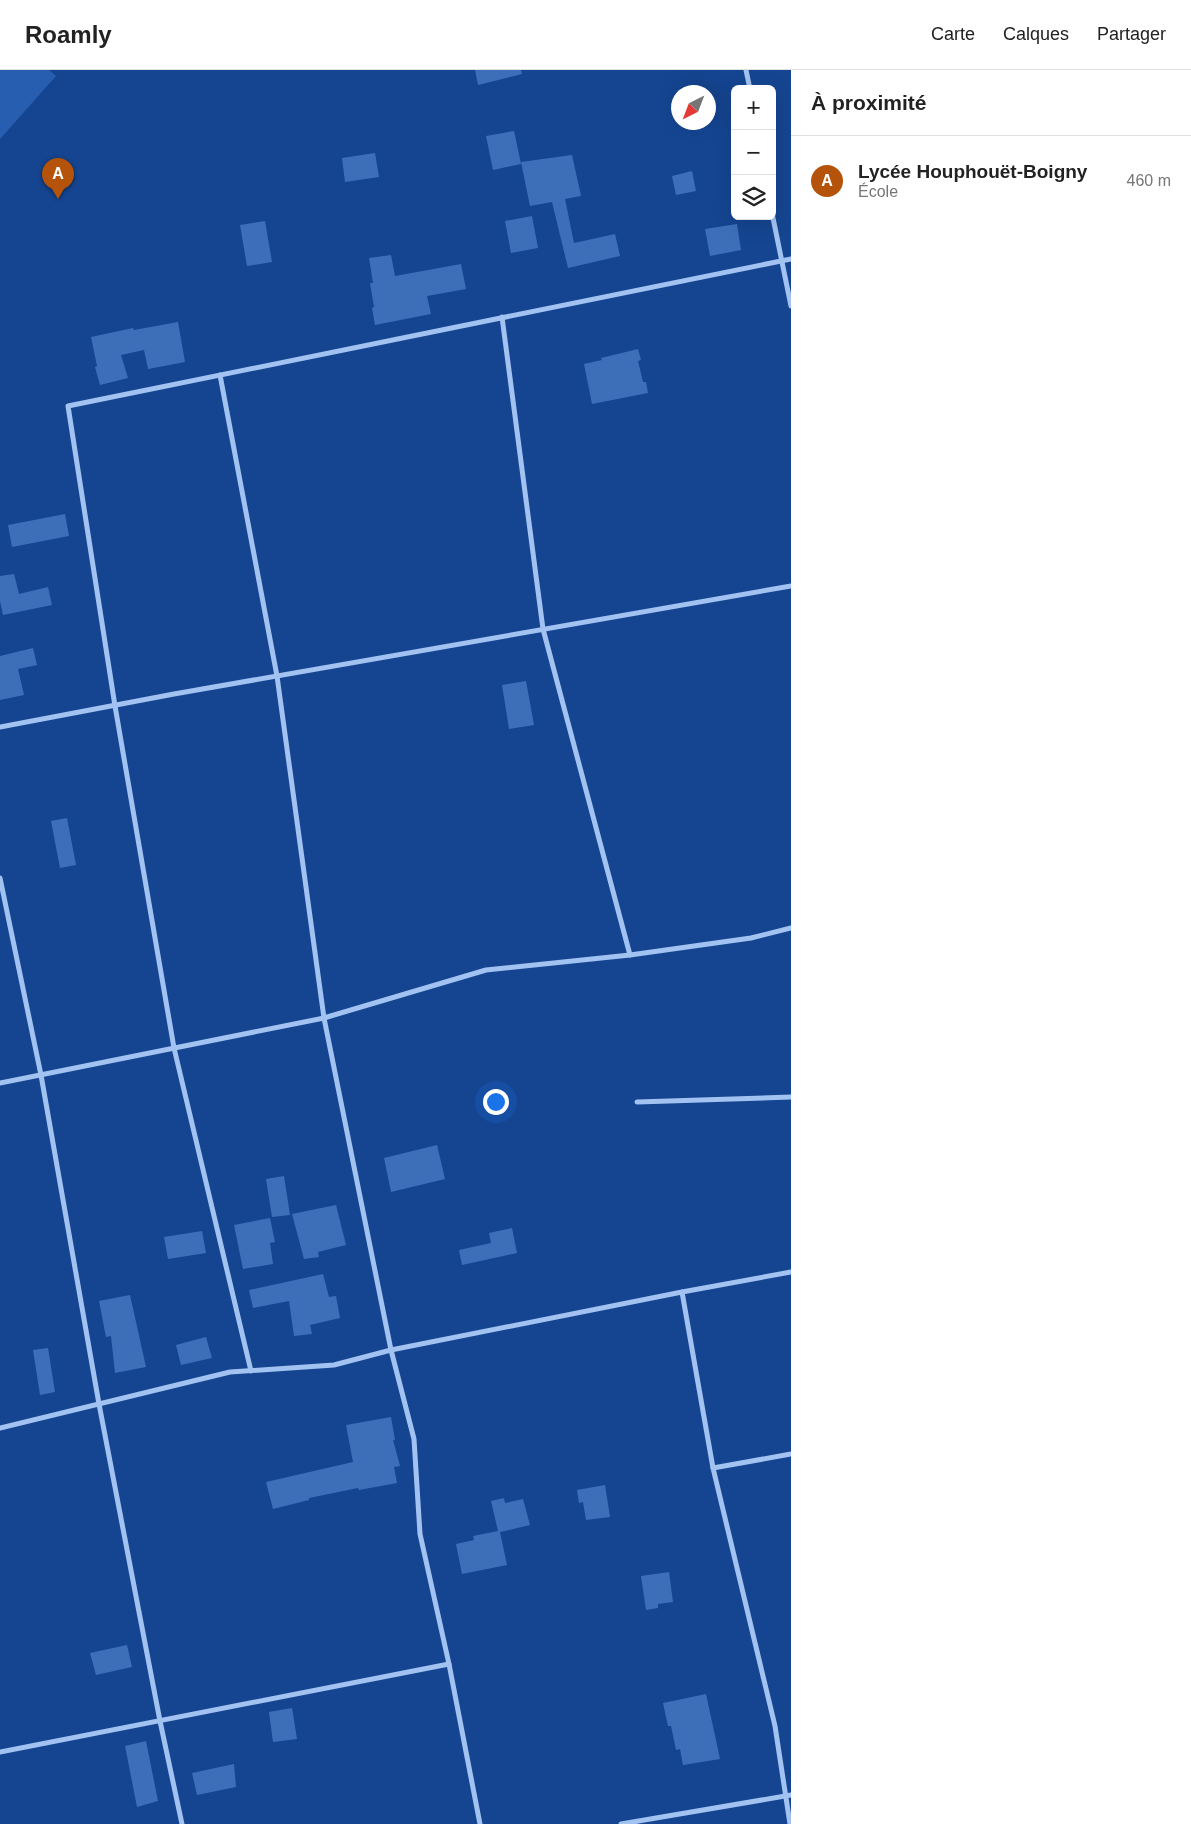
<!DOCTYPE html>
<html lang="fr">
<meta charset="utf-8">
<style>
:root{--surface:#fff;--page:#f6f6f6;--text:#222;--muted:#767676;--line:#e0e0e0;--accent:#b45309}
body{margin:0;font-family:Arial,sans-serif;background:var(--page);color:var(--text)}
.controls{position:absolute;right:15px;top:15px;display:grid;overflow:hidden;border-radius:8px;box-shadow:0 5px 20px #0002}
.controls button{width:45px;height:45px;display:grid;place-items:center;padding:0;border:0;border-bottom:1px solid var(--line);background:var(--surface);color:var(--text);font:25px sans-serif}
.compass{position:absolute;left:671px;top:15px;width:45px;height:45px;border-radius:50%;background:var(--surface);box-shadow:0 5px 20px #0002;rotate:222deg}
.you{position:absolute;left:495px;top:1031px;width:18px;height:18px;margin:-12px;border:4px solid #fff;border-radius:50%;background:#1a73e8;box-shadow:0 0 0 8px #1a73e833}
.badge{display:grid;place-items:center;width:32px;height:32px;border-radius:50%;background:var(--accent);color:#fff;font-size:16px;font-weight:700}
.pin{position:absolute;translate:-50% -41px;filter:drop-shadow(0 1px 2px #0008)}
.pin::after{content:'';position:absolute;top:26px;width:18px;height:15px;background:inherit;clip-path:polygon(0 0,100% 0,50% 100%)}
.list{margin:0;padding:0;list-style:none}
h2{display:flex;justify-content:space-between;align-items:center;height:65px;margin:0;padding:0 20px;font-size:21px}
h2 small{font-size:16px;font-weight:400;color:var(--muted)}
.list li{display:grid;grid-template-columns:32px 1fr auto;gap:15px;align-items:center;box-sizing:border-box;height:90px;padding:0 20px;border-top:1px solid var(--line)}
.list b{display:block;font-size:19px;white-space:nowrap}
.list p{margin:0;font-size:16px;white-space:nowrap;color:var(--muted)}
.list em{font-size:16px;font-style:normal;color:var(--muted)}
.icon{flex:none;width:28px;height:28px;fill:none;stroke:currentColor;stroke-width:2;stroke-linecap:round;stroke-linejoin:round}
.map{position:relative;flex:none;width:791px;height:1754px;overflow:hidden}
header{display:flex;align-items:center;gap:30px;box-sizing:border-box;height:70px;padding:0 25px;background:var(--surface);border-bottom:1px solid var(--line)}
header strong{font-size:24px}
nav{display:flex;gap:28px;margin-inline-start:auto;font-size:18px}
main{display:flex}
aside{flex:1;background:var(--surface)}
.map>svg:first-child{display:block}
.green{fill:#275eb0}
.building{fill:#3d6fb9}
.lines{fill:none;stroke-linecap:round;stroke-linejoin:round}
.street{stroke:#a2c2f1;stroke-width:5}
</style>
<header>
<strong>Roamly</strong>
<nav><a>Carte</a><a>Calques</a><a>Partager</a></nav>
</header>
<main>
<div class="map">
<svg width="791" height="1754" viewBox="0 0 791 1754">
<rect width="100%" height="100%" fill="#154591"/>
<polygon class="green" points="0,0 49,0 56,6 0,69"/>
<g class="building">
<polygon points="475,0 521,0 522,4 478,15"/>
<polygon points="514,61 521,94 493,100 486,66"/>
<polygon points="375,83 379,107 345,112 342,88"/>
<polygon points="572,85 581,126 565,129 574,173 615,164 620,186 568,198 552,132 530,136 521,92"/>
<polygon points="692,101 696,121 676,125 672,106"/>
<polygon points="532,146 538,178 511,183 505,151"/>
<polygon points="265,151 272,192 247,196 240,155"/>
<polygon points="737,154 741,180 710,186 705,159"/>
<polygon points="391,185 395,206 461,194 466,219 427,226 431,244 375,255 372,238 374,237 370,213 373,213 369,188"/>
<polygon points="178,252 185,292 148,299 144,280 121,285 128,308 100,315 95,297 97,296 91,267 133,258 134,260"/>
<polygon points="638,279 641,290 638,291 643,312 646,312 648,323 592,334 584,294 602,290 601,288"/>
<polygon points="65,444 69,466 12,477 8,455"/>
<polygon points="14,504 19,524 48,517 52,535 3,545 0,531 0,506"/>
<polygon points="33,578 37,595 18,599 24,625 0,630 0,586"/>
<polygon points="526,611 534,655 509,659 502,615"/>
<polygon points="67,748 76,795 60,798 51,751"/>
<polygon points="437,1075 445,1109 391,1122 384,1088"/>
<polygon points="284,1106 290,1145 272,1147 266,1109"/>
<polygon points="336,1135 346,1175 318,1182 319,1187 304,1189 292,1144"/>
<polygon points="270,1148 275,1172 270,1173 273,1194 243,1199 234,1155"/>
<polygon points="512,1158 517,1183 462,1195 459,1180 491,1173 489,1163"/>
<polygon points="202,1161 206,1183 168,1189 164,1167"/>
<polygon points="323,1204 329,1227 336,1226 340,1248 310,1255 312,1264 294,1266 289,1231 253,1238 249,1220"/>
<polygon points="130,1225 146,1297 115,1303 111,1266 106,1267 99,1231"/>
<polygon points="206,1267 212,1288 181,1295 176,1275"/>
<polygon points="48,1278 55,1322 40,1325 33,1280"/>
<polygon points="391,1347 395,1370 393,1370 400,1396 394,1397 397,1413 359,1420 358,1418 309,1428 309,1430 273,1439 266,1412 353,1392 346,1355"/>
<polygon points="605,1415 610,1447 586,1450 583,1432 579,1433 577,1420"/>
<polygon points="504,1428 505,1433 523,1429 530,1455 500,1462 507,1495 462,1504 456,1474 474,1470 473,1466 498,1461 491,1431"/>
<polygon points="669,1502 673,1532 658,1534 658,1538 646,1540 641,1506"/>
<polygon points="127,1575 132,1597 96,1605 90,1583"/>
<polygon points="706,1624 720,1689 683,1695 680,1679 676,1680 671,1656 668,1656 663,1633"/>
<polygon points="292,1638 297,1669 273,1672 269,1642"/>
<polygon points="146,1671 158,1731 137,1737 125,1676"/>
<polygon points="234,1694 236,1717 197,1725 192,1703"/>
</g>
<g class="lines">
<g class="street">
<polyline points="746,0 750,19"/>
<polyline points="772,143 791,236"/>
<polyline points="502,247 543,559 630,885"/>
<polyline points="220,305 277,606 324,948 391,1280 414,1369 420,1464 449,1594 480,1754"/>
<polyline points="0,657 174,624 791,516"/>
<polyline points="0,808 41,1005 99,1334 160,1651 182,1754"/>
<polyline points="0,1013 324,948 486,900 630,885 751,868 791,858"/>
<polyline points="637,1032 791,1027"/>
<polyline points="682,1222 713,1398 775,1656 790,1754"/>
<polyline points="251,1301 174,978 115,636 68,336 791,189"/>
<polyline points="0,1358 230,1302 334,1295 391,1280 682,1222 791,1202"/>
<polyline points="713,1398 791,1384"/>
<polyline points="0,1682 449,1594"/>
<polyline points="621,1754 791,1725"/>
</g>
</g>
</svg>
<div class="controls">
<button>+</button>
<button>−</button>
<button><svg class="icon" aria-label="layers" viewBox="0 0 24 24"><path d="M12 4l9 5-9 5-9-5zM3 14l9 5 9-5"/></svg></button>
</div>
<svg class="compass" viewBox="-18 -18 36 36"><path d="M0-13l5 13h-10z" fill="#e53935"/><path d="M0 13l5-13h-10z" fill="#767676"/></svg>
<div class="you"></div>
<div class="pin badge" style="left:58px;top:129px">A</div>
</div>
<aside>
<h2>À proximité<small></small></h2>
<ul class="list">
<li><span class="badge">A</span><div><b>Lycée Houphouët-Boigny</b><p>École</p></div><em>460 m</em></li>
</ul>
</aside>
</main>
